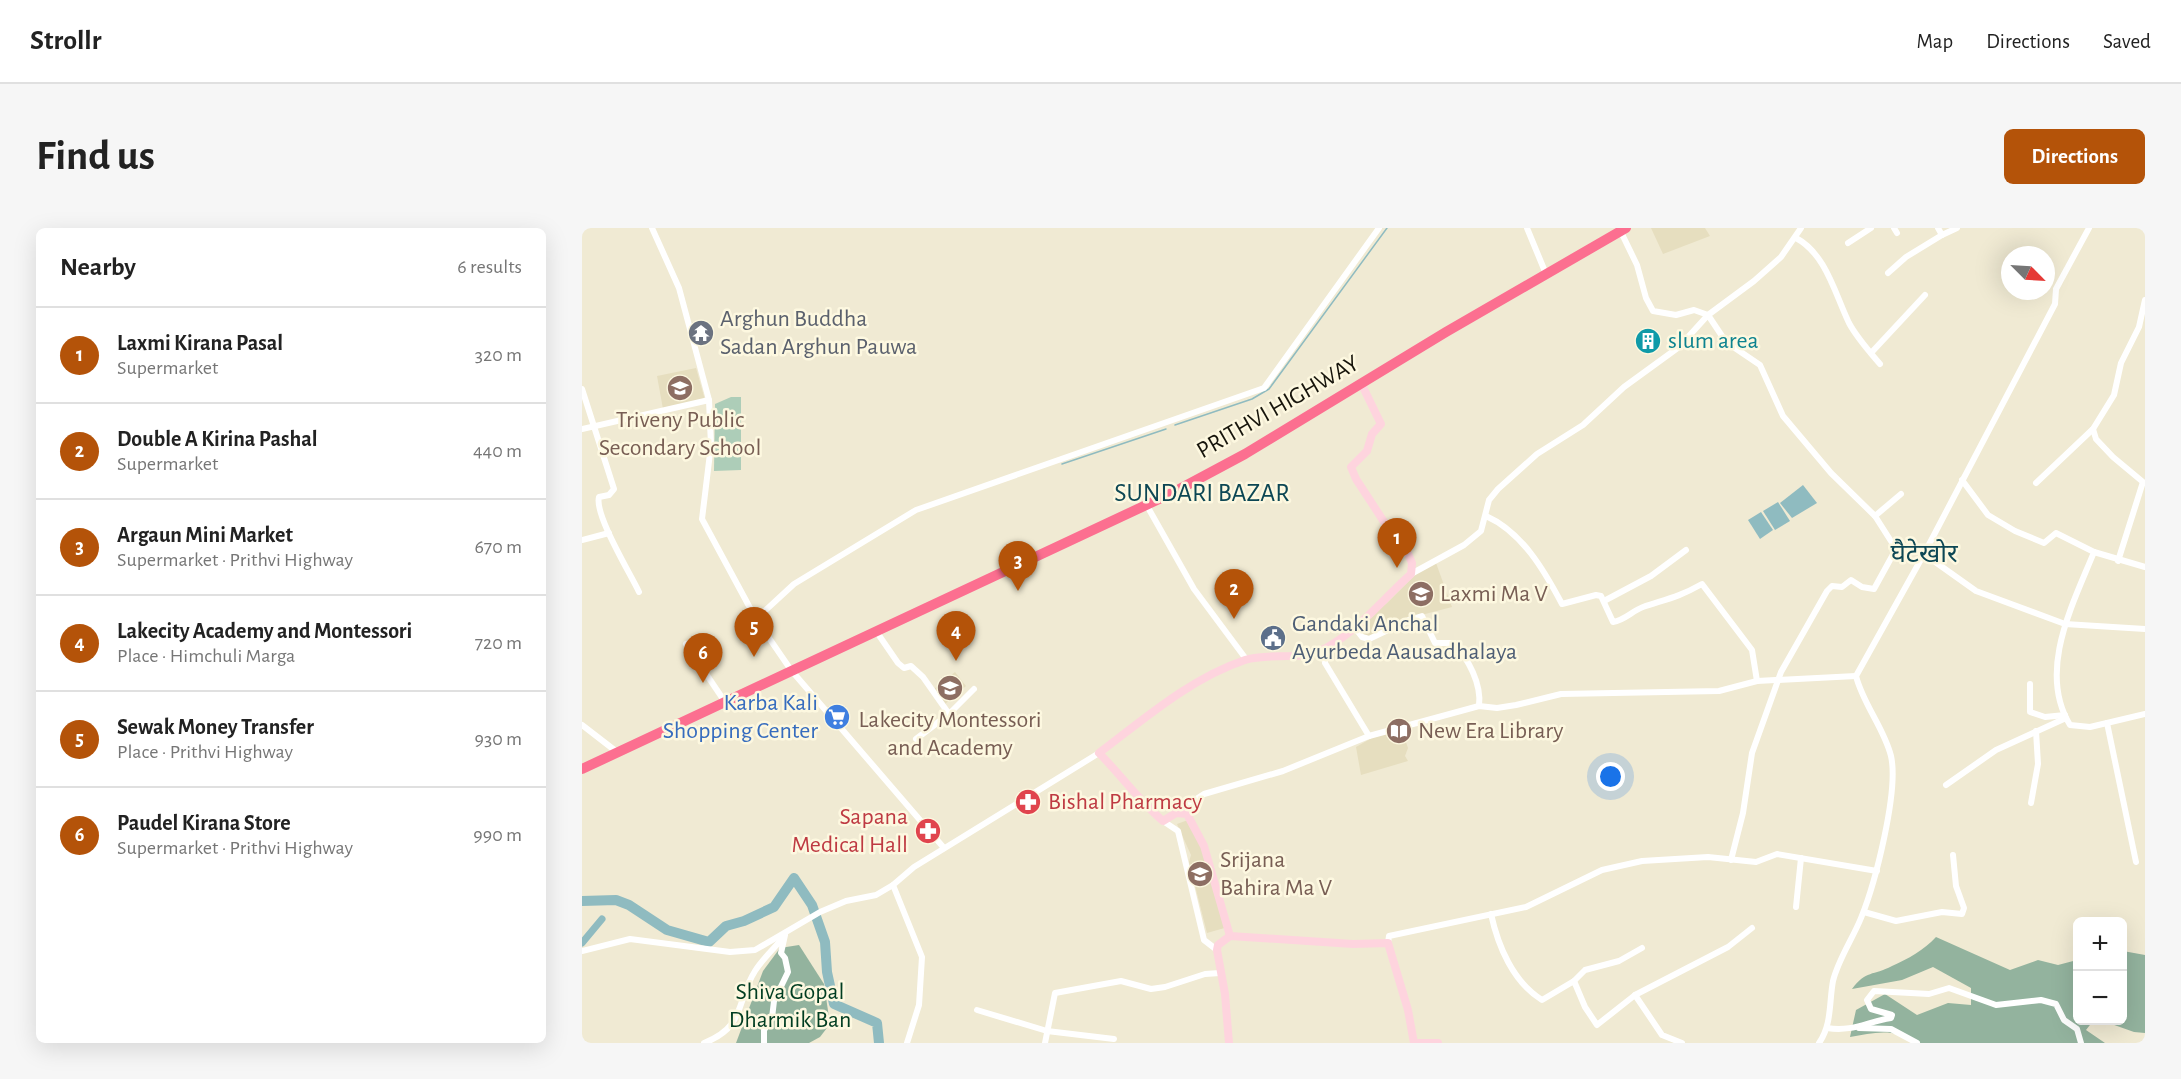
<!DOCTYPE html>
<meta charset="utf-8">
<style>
:root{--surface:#fff;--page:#f6f6f6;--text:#222;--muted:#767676;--line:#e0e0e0;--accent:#b45309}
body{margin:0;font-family:"Alegreya Sans","Noto Sans Devanagari",sans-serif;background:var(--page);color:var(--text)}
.controls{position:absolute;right:18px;bottom:18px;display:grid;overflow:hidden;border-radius:9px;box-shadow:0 6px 24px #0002}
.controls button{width:54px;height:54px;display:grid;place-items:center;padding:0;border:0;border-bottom:2px solid var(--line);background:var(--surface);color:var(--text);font:30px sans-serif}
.compass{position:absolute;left:1419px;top:18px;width:54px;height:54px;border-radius:50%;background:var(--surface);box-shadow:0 6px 24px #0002;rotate:114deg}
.you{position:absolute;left:1029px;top:549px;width:21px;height:21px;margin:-15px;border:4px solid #fff;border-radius:50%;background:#1a73e8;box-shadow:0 0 0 9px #1a73e833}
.badge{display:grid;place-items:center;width:39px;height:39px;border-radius:50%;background:var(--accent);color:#fff;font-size:20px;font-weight:700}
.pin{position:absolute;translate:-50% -50px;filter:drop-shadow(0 2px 3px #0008)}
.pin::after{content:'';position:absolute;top:32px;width:21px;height:18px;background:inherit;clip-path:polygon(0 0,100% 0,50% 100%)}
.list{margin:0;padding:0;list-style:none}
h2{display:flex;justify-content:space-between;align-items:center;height:78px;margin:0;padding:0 24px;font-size:26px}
h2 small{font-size:20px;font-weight:400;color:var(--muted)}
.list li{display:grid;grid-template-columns:39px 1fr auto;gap:18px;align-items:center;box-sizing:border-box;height:96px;padding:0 24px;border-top:2px solid var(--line)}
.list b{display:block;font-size:22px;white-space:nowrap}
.list p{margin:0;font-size:20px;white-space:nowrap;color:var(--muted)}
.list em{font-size:20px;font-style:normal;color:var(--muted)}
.map{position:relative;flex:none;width:1563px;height:815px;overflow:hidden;border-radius:9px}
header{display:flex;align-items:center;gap:36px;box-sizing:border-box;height:84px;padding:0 30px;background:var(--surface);border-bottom:2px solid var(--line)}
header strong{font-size:28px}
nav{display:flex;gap:33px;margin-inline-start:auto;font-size:21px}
.intro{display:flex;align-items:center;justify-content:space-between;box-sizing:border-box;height:144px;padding:0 36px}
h1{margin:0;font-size:42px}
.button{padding:15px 27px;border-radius:9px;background:var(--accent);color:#fff;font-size:21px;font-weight:700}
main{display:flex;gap:36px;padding:0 36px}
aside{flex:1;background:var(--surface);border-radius:9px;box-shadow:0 6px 24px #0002}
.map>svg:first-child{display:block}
.built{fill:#e6debf}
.green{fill:#adcdb8}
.forest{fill:#93b39e}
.water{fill:#8fbbc0}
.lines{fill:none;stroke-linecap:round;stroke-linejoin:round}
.stream{stroke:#8fbbc0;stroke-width:1.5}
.canal{stroke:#8fbbc0;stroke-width:7}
.river{stroke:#8fbbc0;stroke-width:10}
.street{stroke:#fff;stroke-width:6}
.secondary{stroke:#fed4de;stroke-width:8}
.highway{stroke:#fc6f90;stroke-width:10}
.labels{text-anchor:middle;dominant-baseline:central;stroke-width:5;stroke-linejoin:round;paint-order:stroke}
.worship-label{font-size:24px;fill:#5b616d;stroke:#fdf8e0;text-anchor:start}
.culture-label{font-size:24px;fill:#0d838f;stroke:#fdf8e0;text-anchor:start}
.street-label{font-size:24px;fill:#17150c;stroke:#fdf8e0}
.education-label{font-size:24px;fill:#785e54;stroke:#fdf8e0;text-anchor:start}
.service-label{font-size:24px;fill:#4e5e75;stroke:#fdf8e0;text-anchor:start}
.shop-label{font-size:24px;fill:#366cbe;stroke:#fdf8e0;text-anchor:end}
.health-label{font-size:24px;fill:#be3a42;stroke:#fdf8e0;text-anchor:start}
.park-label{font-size:24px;fill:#003d21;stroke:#fdf8e0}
.neighbourhood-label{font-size:26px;fill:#0d4754;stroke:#fdf8e0}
</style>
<header>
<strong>Strollr</strong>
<nav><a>Map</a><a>Directions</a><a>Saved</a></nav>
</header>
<div class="intro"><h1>Find us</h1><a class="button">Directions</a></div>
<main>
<aside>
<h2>Nearby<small>6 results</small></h2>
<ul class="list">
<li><span class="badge">1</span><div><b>Laxmi Kirana Pasal</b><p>Supermarket</p></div><em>320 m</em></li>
<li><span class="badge">2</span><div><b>Double A Kirina Pashal</b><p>Supermarket</p></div><em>440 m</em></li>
<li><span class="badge">3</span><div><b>Argaun Mini Market</b><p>Supermarket · Prithvi Highway</p></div><em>670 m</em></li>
<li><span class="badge">4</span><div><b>Lakecity Academy and Montessori</b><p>Place · Himchuli Marga</p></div><em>720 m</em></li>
<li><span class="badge">5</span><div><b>Sewak Money Transfer</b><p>Place · Prithvi Highway</p></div><em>930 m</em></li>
<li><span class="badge">6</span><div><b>Paudel Kirana Store</b><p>Supermarket · Prithvi Highway</p></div><em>990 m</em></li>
</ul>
</aside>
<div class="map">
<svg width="1563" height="815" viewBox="0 0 1563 815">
<rect width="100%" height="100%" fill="#f0ead3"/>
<g class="built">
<polygon points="1069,0 1123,0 1128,8 1081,26"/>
<polygon points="114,140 123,172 81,181 75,148"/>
<polygon points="854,335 870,379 824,391 787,409 782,408 777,398 805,375 836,344"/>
<polygon points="373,444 384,458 363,476 352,461"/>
<polygon points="819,499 826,520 823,528 826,533 779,547 774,519 795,507"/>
<polygon points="606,592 623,627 646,699 625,705 607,634 609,627 595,596"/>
</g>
<polygon class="green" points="149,169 159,169 159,242 132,243 133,176"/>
<g class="forest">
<path d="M1354,709l74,33 28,-10 20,5 19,-5 1,60 15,1 -7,9 19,13h-191c-19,-16 -41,-10 -64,-6l6,-27 29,-16 32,21 31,-12 23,2v-17l-38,-21 -31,13 -50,9c14,-19 21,-13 40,-23 16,-7 32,-16 44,-29z"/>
<polygon points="217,717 242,756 248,796 238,809 227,815 154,815 181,743 198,720"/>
<polygon points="1541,723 1563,727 1563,805 1552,804 1521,793 1540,792"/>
</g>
<g class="water">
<polygon points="1221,257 1235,275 1210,290 1198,275"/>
<polygon points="1196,274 1208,293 1193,302 1181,283"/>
<polygon points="1179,284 1191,302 1178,311 1166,292"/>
</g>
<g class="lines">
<g class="stream">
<polyline points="593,197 670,171 687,161 805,0"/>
<polyline points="480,236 584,201"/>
</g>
<polyline class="canal" points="0,715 20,691"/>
<polyline class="river" points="0,673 34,672 47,677 85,702 127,714 144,698 162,693 192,679 212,650 230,677 243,714 245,744 252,776 295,795 297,815"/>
<g class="street">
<polyline points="70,0 97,60 127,172 129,217 120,291 174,391 209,442 362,620"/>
<polyline points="945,0 964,46"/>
<polyline points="1312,0 1315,5"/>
<polyline points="1356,0 1360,7 1375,0"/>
<polyline points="1039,4 1055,37 1064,70 1071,83 1094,87 1112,82 1126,87 1144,114 1178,137 1201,188 1249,245 1293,288 1314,321 1292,361 1280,359 1269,352 1260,359 1250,358 1245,363 1199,444 1170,525 1161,585 1149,632"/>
<path d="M1214,10c30,16 39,56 53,85 8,15 20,28 31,41"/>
<polyline points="1266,15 1289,0"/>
<polyline points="1306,45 1324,29 1360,7"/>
<polyline points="1289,125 1343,67"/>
<path d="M0,161l32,100 -5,6 -10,2c-5,17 31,76 40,95"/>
<polyline points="0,201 127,172"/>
<polyline points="1511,201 1514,211 1531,229 1561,254 1536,333"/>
<path d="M1380,252l26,35 27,16 29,12 12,-10 38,19c-21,52 -57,119 -24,173l20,2 55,-13"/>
<polyline points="1454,255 1511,201 1532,167 1539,135 1557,99 1563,72"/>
<polyline points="564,276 612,361 664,431"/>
<path d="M904,288c36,16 58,54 76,88l34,-9 5,1 12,26c12,-2 19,-11 30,-15 24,-8 36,-10 59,-23l50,66 5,31"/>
<polyline points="1293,288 1319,266"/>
<polyline points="0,312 27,305"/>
<polyline points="1512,324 1563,339"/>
<polyline points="1342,326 1394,363 1483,396 1563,401"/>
<polyline points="829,346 882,317 899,303 907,272 916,261 955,226 1001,197 1042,159 1097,119 1126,87 1172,53 1199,29 1219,0"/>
<polyline points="1022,373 1069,348 1104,322"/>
<polyline points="174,391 212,356 334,282 682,160 797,0"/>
<path d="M773,400l7,9 7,2 40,-19 13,-4 13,27h19c14,16 28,41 25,63"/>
<polyline points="294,403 316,435 322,440 329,438 341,449 367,486 392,461"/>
<polyline points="104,416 143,474"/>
<polyline points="742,421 743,435 787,508"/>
<polyline points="1448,456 1448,484 1463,489 1483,487"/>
<polyline points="1525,495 1554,634"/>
<polyline points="0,497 35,524"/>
<polyline points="334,511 367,486"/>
<polyline points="1364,557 1414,522 1484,490"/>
<polyline points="1449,575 1456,536 1454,503"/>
<polyline points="594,584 622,566 701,543 787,508 897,478 915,480 934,477 979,466 1137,463 1175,453 1274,448"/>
<polyline points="581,593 596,603 622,712 635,722"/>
<polyline points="1214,679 1219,630"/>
<polyline points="1282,684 1314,693 1360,684 1380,686 1382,680 1374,658 1371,627"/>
<path d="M909,686c7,32 22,68 51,86l32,-19 11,26 12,18 38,-30 27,40 20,8"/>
<polyline points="806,715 807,708 944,679 1020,642 1060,633 1126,629 1174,634 1195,626 1295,643"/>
<polyline points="0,723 48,711 148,724 173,722 238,684 264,673 294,667 311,657"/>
<polyline points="992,753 1003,742 1037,733 1060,720"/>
<polyline points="1053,767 1146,719 1170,700"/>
<polyline points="395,782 465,803 532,811"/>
<path d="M1245,800c26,4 39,-6 64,-10l1,-3 -21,-6 -4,-9 7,-9 55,3 20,-6 47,17 45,-5 15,4 8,16 13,9 4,14"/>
<polyline points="1277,800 1309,801 1335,815"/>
<path d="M122,815c42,-16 32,-42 51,-72 9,-14 21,-24 30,-36l-4,18 4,5 3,14 -14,29 -2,17 -8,12v13"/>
<polyline points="325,815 337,777 340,729 311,657 332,639 517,525"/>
<polyline points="463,815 473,765 539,753 569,761 583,759 623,746 638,745"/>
<path d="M1237,815c13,-18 10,-41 14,-62 5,-21 20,-43 28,-63 14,-34 38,-127 30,-162 -7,-28 -28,-52 -35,-80l68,-122 131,-250 1,-15 33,-61"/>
</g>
<g class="secondary">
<polyline points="648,708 771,716 806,715 826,782 832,815"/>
<path d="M647,815l-4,-49 -8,-44 1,-5 12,-9 -26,-90 -17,-32 -11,-1 -13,8c-24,-20 -42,-46 -64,-68 45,-34 92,-75 146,-93 26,-8 55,2 81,-12 33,-18 57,-49 85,-74l1,-11 -8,-19 -14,-13 -34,-52 -5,-12 16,-16 5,-17 9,-10 -20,-41"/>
<polyline points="837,815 856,815"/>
</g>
<polyline class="highway" points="0,541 592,264 663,226 864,104 1044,0"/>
</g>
<defs>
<g id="temple-disc" transform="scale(1.35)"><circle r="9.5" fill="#6b7280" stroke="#fdf8e0"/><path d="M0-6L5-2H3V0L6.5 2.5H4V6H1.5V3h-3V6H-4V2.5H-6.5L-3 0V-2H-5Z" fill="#fff"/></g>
<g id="building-disc" transform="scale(1.35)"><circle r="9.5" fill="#0f9aa8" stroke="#fdf8e0"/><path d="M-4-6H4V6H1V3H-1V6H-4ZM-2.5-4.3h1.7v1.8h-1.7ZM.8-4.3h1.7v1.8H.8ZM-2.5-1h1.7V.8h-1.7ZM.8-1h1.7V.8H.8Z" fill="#fff"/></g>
<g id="school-disc" transform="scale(1.35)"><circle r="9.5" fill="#8d6e63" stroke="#fdf8e0"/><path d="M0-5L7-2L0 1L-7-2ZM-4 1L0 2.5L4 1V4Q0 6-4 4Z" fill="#fff"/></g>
<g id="civic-disc" transform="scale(1.35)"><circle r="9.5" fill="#5c6f8a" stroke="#fdf8e0"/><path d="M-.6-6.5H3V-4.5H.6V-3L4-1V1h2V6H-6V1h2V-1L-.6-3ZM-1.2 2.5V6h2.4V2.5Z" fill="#fff"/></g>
<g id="supermarket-disc" transform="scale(1.35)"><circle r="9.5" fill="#3f7fe0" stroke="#fdf8e0"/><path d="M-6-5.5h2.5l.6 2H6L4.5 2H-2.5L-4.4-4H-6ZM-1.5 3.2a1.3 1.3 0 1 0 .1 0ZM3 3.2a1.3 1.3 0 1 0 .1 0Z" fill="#fff"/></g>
<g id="library-disc" transform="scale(1.35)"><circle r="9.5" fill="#8d6e63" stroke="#fdf8e0"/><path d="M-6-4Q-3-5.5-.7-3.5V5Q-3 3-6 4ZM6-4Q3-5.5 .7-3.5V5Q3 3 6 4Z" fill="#fff"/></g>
<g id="pharmacy-disc" transform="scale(1.35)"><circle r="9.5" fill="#e0444e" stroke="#fdf8e0"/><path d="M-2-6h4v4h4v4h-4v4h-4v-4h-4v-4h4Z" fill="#fff"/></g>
</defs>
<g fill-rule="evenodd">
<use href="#temple-disc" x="119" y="105"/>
<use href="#building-disc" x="1066" y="113"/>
<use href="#school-disc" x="98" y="160"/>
<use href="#school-disc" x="839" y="366"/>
<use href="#civic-disc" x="691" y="410"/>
<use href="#school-disc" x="368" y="460"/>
<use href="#supermarket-disc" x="255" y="489"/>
<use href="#library-disc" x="817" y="503"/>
<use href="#pharmacy-disc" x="446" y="574"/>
<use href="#pharmacy-disc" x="346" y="603"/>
<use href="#school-disc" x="618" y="646"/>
</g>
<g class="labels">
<g class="worship-label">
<text x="138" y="91">Arghun Buddha<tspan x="138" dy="28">Sadan Arghun Pauwa</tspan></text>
</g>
<g class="culture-label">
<text x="1086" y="113">slum area</text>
</g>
<g class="street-label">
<text transform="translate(696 179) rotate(-30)">PRITHVI HIGHWAY</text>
</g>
<g class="education-label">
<text x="98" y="192" text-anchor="middle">Triveny Public<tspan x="98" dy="28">Secondary School</tspan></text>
<text x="858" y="366">Laxmi Ma V</text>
<text x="368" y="492" text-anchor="middle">Lakecity Montessori<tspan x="368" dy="28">and Academy</tspan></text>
<text x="836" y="503">New Era Library</text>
<text x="638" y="632">Srijana<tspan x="638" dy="28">Bahira Ma V</tspan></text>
</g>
<g class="service-label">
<text x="710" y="396">Gandaki Anchal<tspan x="710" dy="28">Ayurbeda Aausadhalaya</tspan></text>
</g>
<g class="shop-label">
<text x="236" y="475">Karba Kali<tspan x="236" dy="28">Shopping Center</tspan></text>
</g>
<g class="health-label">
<text x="466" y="574">Bishal Pharmacy</text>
<text x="326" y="589" text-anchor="end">Sapana<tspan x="326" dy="28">Medical Hall</tspan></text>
</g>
<g class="park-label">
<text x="208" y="764">Shiva Gopal<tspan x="208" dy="28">Dharmik Ban</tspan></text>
</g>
<g class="neighbourhood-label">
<text x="620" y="265">SUNDARI BAZAR</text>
<text x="1342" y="326">घैटेखोर</text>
</g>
</g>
</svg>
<div class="controls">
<button>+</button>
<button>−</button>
</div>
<svg class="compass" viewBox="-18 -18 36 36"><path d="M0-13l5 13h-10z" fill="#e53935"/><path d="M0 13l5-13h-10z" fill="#767676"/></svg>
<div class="you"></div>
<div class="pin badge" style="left:815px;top:340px">1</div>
<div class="pin badge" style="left:652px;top:391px">2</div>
<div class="pin badge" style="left:436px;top:363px">3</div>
<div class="pin badge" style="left:374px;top:433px">4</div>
<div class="pin badge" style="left:172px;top:429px">5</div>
<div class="pin badge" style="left:121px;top:455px">6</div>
</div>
</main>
